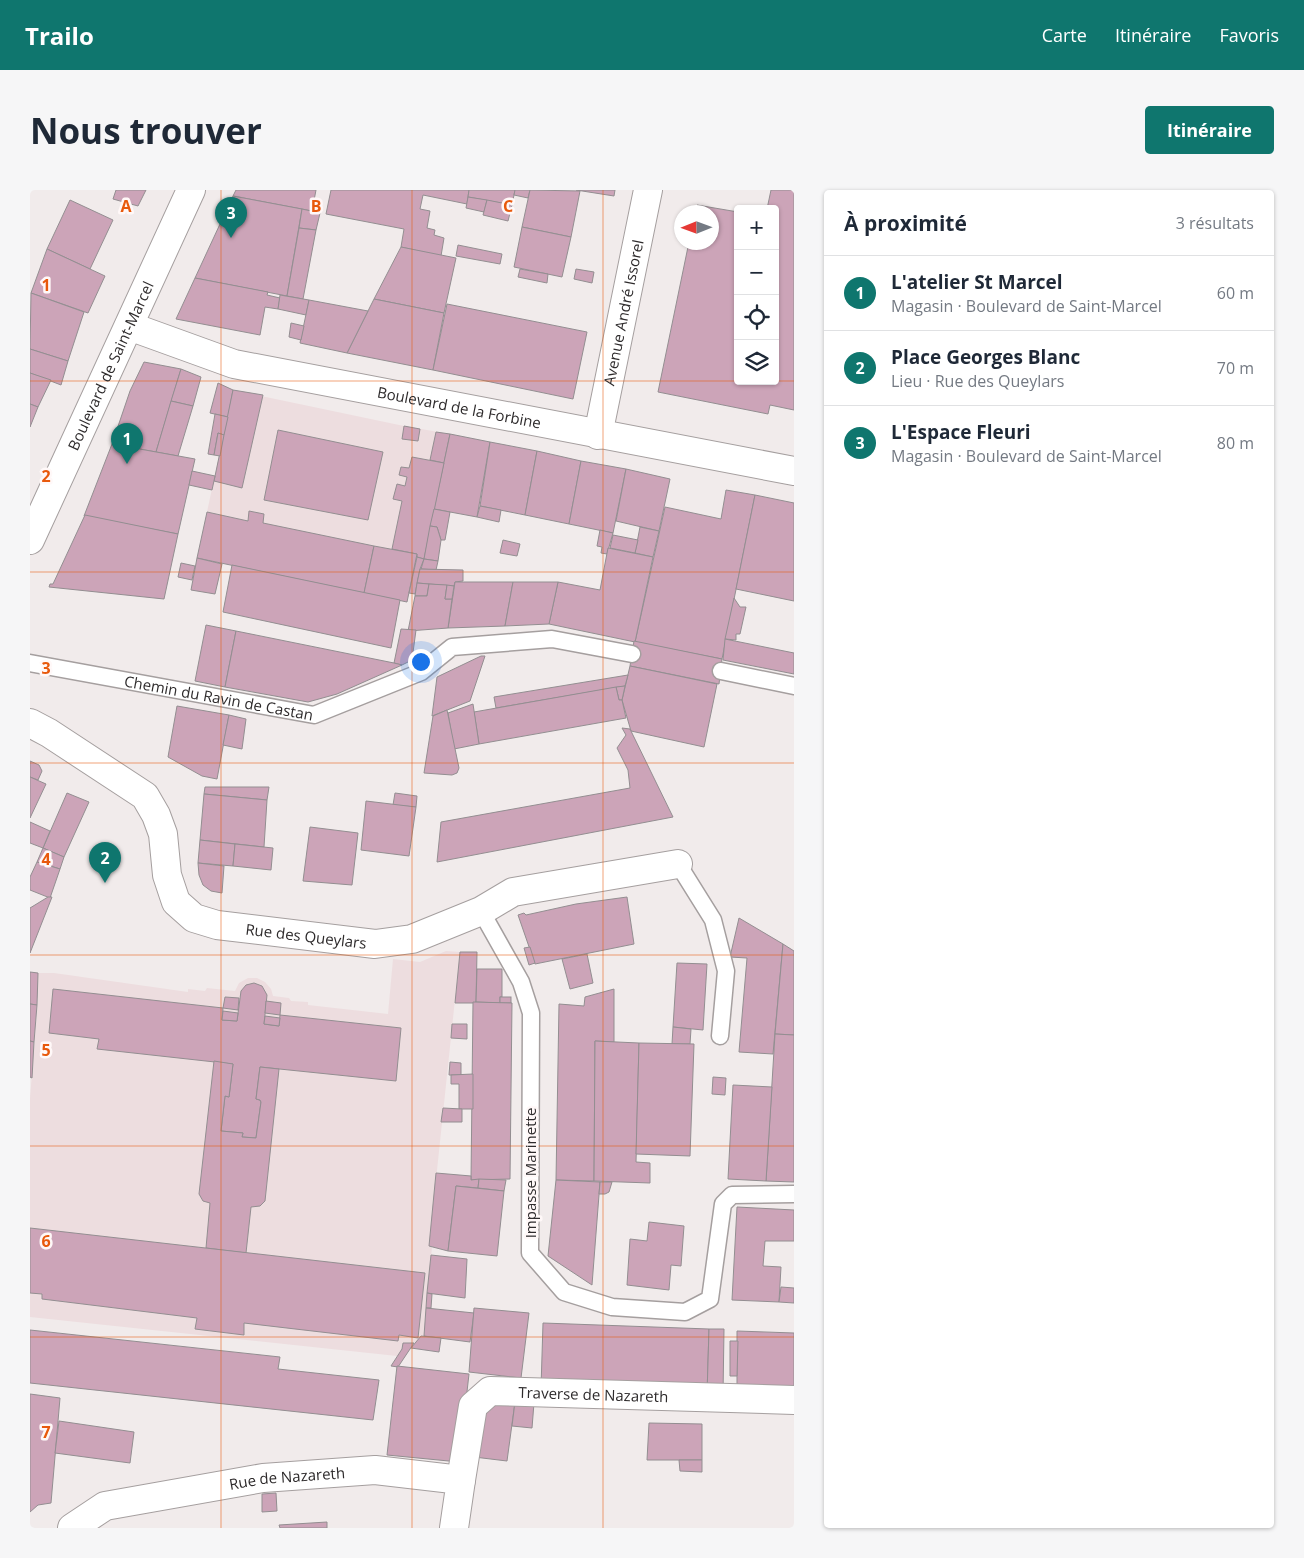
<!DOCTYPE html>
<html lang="fr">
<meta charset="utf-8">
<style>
:root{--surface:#fff;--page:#f6f6f7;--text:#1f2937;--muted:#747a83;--line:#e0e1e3;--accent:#0f766e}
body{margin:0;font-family:"Open Sans",sans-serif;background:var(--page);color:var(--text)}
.controls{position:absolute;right:15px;top:15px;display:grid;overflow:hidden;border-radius:5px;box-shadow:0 1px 4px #0004}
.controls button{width:45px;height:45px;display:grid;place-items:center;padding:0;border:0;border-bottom:1px solid var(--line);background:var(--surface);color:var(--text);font:25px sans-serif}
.compass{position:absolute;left:644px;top:15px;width:45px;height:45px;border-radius:50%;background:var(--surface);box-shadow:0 1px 4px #0004;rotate:269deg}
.you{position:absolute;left:390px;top:471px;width:18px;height:18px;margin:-12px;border:4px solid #fff;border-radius:50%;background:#1a73e8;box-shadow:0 0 0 8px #1a73e833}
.badge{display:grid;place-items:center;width:32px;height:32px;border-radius:50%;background:var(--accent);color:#fff;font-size:16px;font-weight:700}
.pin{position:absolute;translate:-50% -41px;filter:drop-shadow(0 1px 2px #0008)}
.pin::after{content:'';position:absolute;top:26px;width:18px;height:15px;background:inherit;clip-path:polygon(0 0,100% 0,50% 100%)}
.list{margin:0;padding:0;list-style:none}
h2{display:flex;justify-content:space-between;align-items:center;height:65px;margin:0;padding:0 20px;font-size:21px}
h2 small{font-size:16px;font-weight:400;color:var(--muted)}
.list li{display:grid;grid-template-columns:32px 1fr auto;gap:15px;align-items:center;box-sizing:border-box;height:75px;padding:0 20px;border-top:1px solid var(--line)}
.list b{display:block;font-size:19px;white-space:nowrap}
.list p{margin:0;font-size:16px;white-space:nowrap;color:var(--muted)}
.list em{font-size:16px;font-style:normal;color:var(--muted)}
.icon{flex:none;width:28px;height:28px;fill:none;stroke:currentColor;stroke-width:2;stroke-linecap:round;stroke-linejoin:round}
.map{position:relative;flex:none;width:764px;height:1338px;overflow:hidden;border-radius:5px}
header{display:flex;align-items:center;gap:30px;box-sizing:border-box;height:70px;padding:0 25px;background:var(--accent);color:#fff}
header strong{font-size:24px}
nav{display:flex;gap:28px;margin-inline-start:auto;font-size:18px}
.intro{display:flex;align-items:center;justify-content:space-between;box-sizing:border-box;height:120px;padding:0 30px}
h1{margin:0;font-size:35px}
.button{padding:12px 22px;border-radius:5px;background:var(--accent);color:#fff;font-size:18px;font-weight:700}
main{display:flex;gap:30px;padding:0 30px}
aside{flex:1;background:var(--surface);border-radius:5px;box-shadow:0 1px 4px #0004}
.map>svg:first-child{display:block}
.built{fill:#eddddf}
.building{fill:#cca4b8;stroke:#938e91}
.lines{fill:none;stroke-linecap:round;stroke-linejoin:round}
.lane-casing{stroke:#a59f9f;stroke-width:19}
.street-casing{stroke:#a59f9f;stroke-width:30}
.secondary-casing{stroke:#a59f9f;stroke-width:30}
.lane{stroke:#fff;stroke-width:16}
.street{stroke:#fff;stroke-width:28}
.secondary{stroke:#fff;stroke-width:28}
.grid{fill:none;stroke:#e8590c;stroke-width:1;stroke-opacity:0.55}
.labels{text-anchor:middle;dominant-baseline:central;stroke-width:5;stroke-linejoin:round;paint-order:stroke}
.street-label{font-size:15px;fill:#2e2b2c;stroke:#fff8f8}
.grid-label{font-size:16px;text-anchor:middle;font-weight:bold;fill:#e8590c;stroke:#fff8f8;stroke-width:5;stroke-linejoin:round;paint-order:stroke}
</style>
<header>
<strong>Trailo</strong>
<nav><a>Carte</a><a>Itinéraire</a><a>Favoris</a></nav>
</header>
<div class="intro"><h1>Nous trouver</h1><a class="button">Itinéraire</a></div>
<main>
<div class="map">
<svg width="764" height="1338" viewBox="0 0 764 1338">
<rect width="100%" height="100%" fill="#f1ebeb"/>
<g class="built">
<polygon points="203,200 374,236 420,244 394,369 177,322"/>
<polygon points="416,761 430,762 399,1056 402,1057 394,1146 391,1146 386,1154 373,1153 372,1159 367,1166 0,1127 0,908 8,808 6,807 8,783 24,783 158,802 158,799 175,801 177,798 205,801 209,793 218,788 227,788 235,792 241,799 243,806 259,808 261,811 278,812 278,815 358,824 363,769 390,772"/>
</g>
<g class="building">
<polygon points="86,0 116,0 108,16 83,9"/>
<polygon points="206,0 286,0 282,21 203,6"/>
<polygon points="301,0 439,0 437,14 393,5 390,19 400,21 397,38 405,40 404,45 414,48 411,66 371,57 374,39 296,24"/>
<polygon points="439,0 485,0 482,15 438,7"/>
<polygon points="485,0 500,0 498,8 484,5"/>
<polygon points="500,0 550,1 541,47 492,37"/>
<polygon points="546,0 585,0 584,6"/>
<polygon points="741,0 764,0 764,220 740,215 738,224 628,202 659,52 682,52 682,22 665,22 667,15 708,22 708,191 745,191 745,19 737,19"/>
<polygon points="203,6 272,19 257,106 165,88"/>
<polygon points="438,7 457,10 454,22 436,18"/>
<polygon points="40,10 83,30 60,79 17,59"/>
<polygon points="457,10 482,15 478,31 453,25"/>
<polygon points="272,19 290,23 286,40 269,38"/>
<polygon points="492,37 541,47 532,87 484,77"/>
<polygon points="269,38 286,40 273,109 257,106"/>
<polygon points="428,55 472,64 470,74 426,66"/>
<polygon points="371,57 426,68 414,123 344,109"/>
<polygon points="17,59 75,86 58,123 1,103"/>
<polygon points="490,79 518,84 517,93 488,87"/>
<polygon points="546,79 564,82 562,93 544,89"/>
<polygon points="165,88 238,102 237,105 250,108 248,119 235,117 230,145 146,129"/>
<polygon points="1,103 54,122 38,171 0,159"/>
<polygon points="250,105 279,110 276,125 248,119"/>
<polygon points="344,109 414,123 403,180 317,163"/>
<polygon points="279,110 338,121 317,163 270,153"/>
<polygon points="417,114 557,142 543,209 403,180"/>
<polygon points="261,133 274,136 271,150 259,147"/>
<polygon points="0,159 38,171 31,195 0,183"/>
<polygon points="114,172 151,179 126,262 82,254 100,201"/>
<polygon points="151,179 171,187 163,216 141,211"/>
<polygon points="0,183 21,190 8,217 0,214"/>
<polygon points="188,193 203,200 198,227 180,223"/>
<polygon points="203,200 233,205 212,298 184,291"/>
<polygon points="141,211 163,216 148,266 126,262"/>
<polygon points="0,214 8,217 0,237"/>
<polygon points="185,224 198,227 194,245 188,243 184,265 178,264"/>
<polygon points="374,236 390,239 388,251 372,249"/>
<polygon points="248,240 353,262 338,330 234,310"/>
<polygon points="406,242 420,244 414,273 400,270"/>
<polygon points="188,243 194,245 190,266 184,265"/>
<polygon points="420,244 460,252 447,327 404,319"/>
<polygon points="460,252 507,261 495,325 450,316"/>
<polygon points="82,254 165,269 148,344 54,326"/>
<polygon points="507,261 551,271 539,334 495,325"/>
<polygon points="382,267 414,273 394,369 387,367 387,364 362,359 372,311 363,309 367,294 375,296 377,287 369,285 371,277 379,278"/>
<polygon points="551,271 596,279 583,343 539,334"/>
<polygon points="596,279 640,289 629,341 586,331"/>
<polygon points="162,281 185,286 182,300 159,295"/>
<polygon points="696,300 725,305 692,469 605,452 635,317 691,329"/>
<polygon points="725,305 764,313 764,411 706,399"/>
<polygon points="450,316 471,320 469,332 447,327"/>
<polygon points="404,319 420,322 415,350 411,350 407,337 400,336"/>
<polygon points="219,321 234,324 233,333 344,356 334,403 167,368 177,322 218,331"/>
<polygon points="55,325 148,344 134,409 19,397 20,394 23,394"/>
<polygon points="400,336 407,337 411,350 408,371 394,369"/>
<polygon points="610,337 629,341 623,367 605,363"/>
<polygon points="570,340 583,343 577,364 571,363 572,357 567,356"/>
<polygon points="583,345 608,350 605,363 580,358"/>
<polygon points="473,350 490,354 487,366 470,363"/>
<polygon points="344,356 387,364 377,412 334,403"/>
<polygon points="578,358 623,367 605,452 519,434 528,392 570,400"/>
<polygon points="387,367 394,369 390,379 385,404 379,403"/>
<polygon points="167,368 192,374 185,404 161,400"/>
<polygon points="394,369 408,371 406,380 391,379"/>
<polygon points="151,373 165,376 162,390 148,387"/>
<polygon points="202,375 370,410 361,458 193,422"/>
<polygon points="390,379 433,380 433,391 425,392 424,396 387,393"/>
<polygon points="425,392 483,392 475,436 418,438"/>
<polygon points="483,392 528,392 519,434 475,436"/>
<polygon points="387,393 399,394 397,406 385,406"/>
<polygon points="399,394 417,395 415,409 422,409 418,438 378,441 385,406 397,406"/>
<polygon points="417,395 424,396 422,409 415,409"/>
<polygon points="704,408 710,417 716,417 710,444 706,444 706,450 695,449"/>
<polygon points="176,435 206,441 195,497 165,491"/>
<polygon points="371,439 386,440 382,470 372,475 364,473"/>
<polygon points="206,441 364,473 372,475 307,504 278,512 195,497"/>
<polygon points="695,449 764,463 764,484 693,470"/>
<polygon points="604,451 692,469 689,494 600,476"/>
<polygon points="451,466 455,466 440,511 402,526 407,487"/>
<polygon points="600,476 687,494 674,557 601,541 592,510"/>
<polygon points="598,485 595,496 466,518 464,507"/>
<polygon points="595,496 592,510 589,510 586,497"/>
<polygon points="586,497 589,510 592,510 596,528 449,554 444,522"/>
<polygon points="443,514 449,554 424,559 418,523"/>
<polygon points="147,516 199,525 187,589 172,586 138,567"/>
<polygon points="417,520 429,578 427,583 422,585 394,583 403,526"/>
<polygon points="199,525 216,529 212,559 193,555"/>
<polygon points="592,538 600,539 643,627 407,672 411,632 600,598 598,580 587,558 596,545"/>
<polygon points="0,571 9,575 12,581 8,590 0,587"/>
<polygon points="0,587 16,594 0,628"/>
<polygon points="175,597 239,597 237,610 174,604"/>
<polygon points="37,603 59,612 34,667 13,658"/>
<polygon points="365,603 387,606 386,617 363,615"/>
<polygon points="174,604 237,610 234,657 170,650"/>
<polygon points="336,611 386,617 379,666 331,660"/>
<polygon points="0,632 20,641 13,658 0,653"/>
<polygon points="280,637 328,643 322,695 273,691"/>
<polygon points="170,650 205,654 203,676 168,673"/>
<polygon points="205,654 243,658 241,680 203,676"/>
<polygon points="13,658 34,667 30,679 7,672"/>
<polygon points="7,672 30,679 20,708 0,700 0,687"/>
<polygon points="168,673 194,676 192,703 181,701 173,695 169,685"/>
<polygon points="18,707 22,707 0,763 0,718"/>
<polygon points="597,707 604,754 505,774 488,725 494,723 496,725 546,714"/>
<polygon points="709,728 753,754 743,864 709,862 717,768 700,767"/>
<polygon points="753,754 764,761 764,845 745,844"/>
<polygon points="500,757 505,773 499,775 494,758"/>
<polygon points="430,762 447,762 446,812 443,813 425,813"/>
<polygon points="557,764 563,793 540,799 532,769"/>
<polygon points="647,773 677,774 673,840 643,837"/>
<polygon points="447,779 472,779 472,807 470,807 470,813 446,812"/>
<polygon points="0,782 8,783 7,815 0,814"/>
<polygon points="224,793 232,796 237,805 234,834 249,836 250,825 371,838 366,891 230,877 226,909 230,910 231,912 226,948 212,947 213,943 191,941 195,906 199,907 203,874 67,859 69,849 19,843 23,799 193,818 192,830 207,831 211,801 216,795"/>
<polygon points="584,799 584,852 565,851 564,991 526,990 529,814 554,816 555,807"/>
<polygon points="195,807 209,808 208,820 193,818"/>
<rect x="470" y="807" width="11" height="6"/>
<polygon points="236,811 251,813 250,825 235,823"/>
<polygon points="443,812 482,813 480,989 441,990"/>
<polygon points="0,814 7,815 4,852 0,851"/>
<polygon points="193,821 208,823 207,831 192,830"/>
<polygon points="235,826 250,828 249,836 234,834"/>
<polygon points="422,834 437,834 437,849 421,848"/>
<polygon points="643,837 661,839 660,854 642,854"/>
<polygon points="745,844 764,845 764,992 736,991"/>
<polygon points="0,851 4,852 2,888 0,887"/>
<polygon points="565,851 609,853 606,972 620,973 620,993 564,991"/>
<polygon points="609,853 664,854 660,966 606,964"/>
<polygon points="184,871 203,874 199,907 195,906 191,941 213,943 212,947 226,948 231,912 230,910 226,909 230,877 249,879 235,1011 230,1016 221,1017 216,1063 176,1058 180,1013 173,1011 169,1004"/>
<polygon points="420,872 431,873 431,885 419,885"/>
<polygon points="443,884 443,919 429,919 429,894 421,894 421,885"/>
<polygon points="683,887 696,888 695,905 682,904"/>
<polygon points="703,895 742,897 736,991 698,989"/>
<polygon points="413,918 432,919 432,932 411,932"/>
<polygon points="406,983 441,986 441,990 449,989 448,998 426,996 418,1061 399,1056"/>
<polygon points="449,989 476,990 474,1001 448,998"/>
<polygon points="526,990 570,992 562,1095 518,1066"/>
<polygon points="570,992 582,992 579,1002 575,1004 569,1004"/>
<polygon points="426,996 474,1001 467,1066 418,1061"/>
<polygon points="707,1017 764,1020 764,1051 735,1051 733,1076 751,1077 749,1112 702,1110"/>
<polygon points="619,1032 654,1036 651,1076 641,1075 639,1100 597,1095 600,1049 617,1051"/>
<polygon points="0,1038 395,1083 388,1148 369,1145 368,1151 214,1133 214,1145 165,1139 167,1128 12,1109 12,1104 0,1103"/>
<polygon points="401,1065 437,1069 435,1108 397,1103"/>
<polygon points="751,1097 764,1098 764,1113 749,1112"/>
<polygon points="397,1103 402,1104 401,1118 396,1118"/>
<polygon points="396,1118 444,1123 440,1152 394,1146"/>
<polygon points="444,1118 499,1123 491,1188 439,1182"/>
<polygon points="513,1133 679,1139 677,1205 511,1198"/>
<polygon points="679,1139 694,1139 693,1205 677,1205"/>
<polygon points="0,1140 250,1167 248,1179 349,1190 343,1230 0,1193"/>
<polygon points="707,1141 764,1143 764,1207 707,1205"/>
<polygon points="391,1146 411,1148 409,1162 381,1158"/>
<polygon points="700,1151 708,1151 707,1186 700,1186"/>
<polygon points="373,1153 384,1153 368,1177 361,1176 372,1159"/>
<polygon points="367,1176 439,1184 429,1272 357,1265"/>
<polygon points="0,1204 30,1208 21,1313 8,1315 0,1322"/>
<polygon points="471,1209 485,1212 477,1271 444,1267 450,1220"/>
<polygon points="485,1212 504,1213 502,1238 482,1236"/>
<polygon points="29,1231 104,1242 100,1273 25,1263"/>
<polygon points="619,1233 672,1234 672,1270 617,1270"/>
<polygon points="649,1270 672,1270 672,1282 650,1281"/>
<polygon points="246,1303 247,1321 232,1322 232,1304"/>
<polygon points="297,1332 297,1338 250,1338 249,1335"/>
</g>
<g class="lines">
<g class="lane-casing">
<g id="lane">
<path id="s1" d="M0,473l284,52 107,-43 31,-25 100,-8 80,15"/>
<polyline points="691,481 764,496"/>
<polyline points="648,674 683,730 696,781 690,846"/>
<polyline points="451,721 491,792 501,823 500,1063 534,1102 582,1117 655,1122 680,1109 693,1014 702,1005 764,1004"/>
</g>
</g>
<g class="street-casing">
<g id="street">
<path id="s2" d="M99,136l105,38 560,107"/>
<path id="s3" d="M568,245l50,-245"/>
<path id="s4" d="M0,533l19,10 96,63 11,19 7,19 4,41 9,27 18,16 23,7 158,19 37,-5 69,-28 32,-19 165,-28"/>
<path id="s5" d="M431,1290l12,-74 17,-15 304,9"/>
<path id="s6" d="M42,1338l33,-22 158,-28 112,-8 86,10 -7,48"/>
</g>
</g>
<g class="secondary-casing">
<g id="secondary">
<path id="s7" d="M0,350l161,-350"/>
</g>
</g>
<use href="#lane" class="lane"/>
<use href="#street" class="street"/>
<use href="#secondary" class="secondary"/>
</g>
<path class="grid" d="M191,0v1338M382,0v1338M573,0v1338M0,191h708M745,191h19M0,382h764M0,573h764M0,765h764M0,956h764M0,1147h764"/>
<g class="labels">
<g class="street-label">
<text stroke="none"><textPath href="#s3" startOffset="125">Avenue André Issorel</textPath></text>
<text stroke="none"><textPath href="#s7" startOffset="192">Boulevard de Saint-Marcel</textPath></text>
<text stroke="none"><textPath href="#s2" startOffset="341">Boulevard de la Forbine</textPath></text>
<text stroke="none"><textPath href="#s1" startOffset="192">Chemin du Ravin de Castan</textPath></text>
<text stroke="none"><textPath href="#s4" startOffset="386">Rue des Queylars</textPath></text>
<text transform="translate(500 983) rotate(-90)">Impasse Marinette</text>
<text stroke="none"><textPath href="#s5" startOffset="201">Traverse de Nazareth</textPath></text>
<text stroke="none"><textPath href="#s6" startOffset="224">Rue de Nazareth</textPath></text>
</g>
</g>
<g class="grid-label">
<text x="96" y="22">A</text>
<text x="286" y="22">B</text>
<text x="478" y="22">C</text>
<text x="16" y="101">1</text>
<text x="16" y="292">2</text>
<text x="16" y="484">3</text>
<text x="16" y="675">4</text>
<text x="16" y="866">5</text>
<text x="16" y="1057">6</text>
<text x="16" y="1248">7</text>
</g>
</svg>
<div class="controls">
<button>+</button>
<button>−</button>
<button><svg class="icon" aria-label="locate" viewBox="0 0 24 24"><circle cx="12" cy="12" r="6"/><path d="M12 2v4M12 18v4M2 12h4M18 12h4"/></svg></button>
<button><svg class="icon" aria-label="layers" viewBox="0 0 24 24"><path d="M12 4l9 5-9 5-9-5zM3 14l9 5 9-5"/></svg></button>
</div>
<svg class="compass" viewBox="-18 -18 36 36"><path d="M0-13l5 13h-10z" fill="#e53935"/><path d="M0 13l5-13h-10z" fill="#747a83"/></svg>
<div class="you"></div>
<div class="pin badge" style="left:97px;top:274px">1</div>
<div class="pin badge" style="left:75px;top:693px">2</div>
<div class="pin badge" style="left:201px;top:48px">3</div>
</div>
<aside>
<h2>À proximité<small>3 résultats</small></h2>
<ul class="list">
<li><span class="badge">1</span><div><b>L'atelier St Marcel</b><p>Magasin · Boulevard de Saint-Marcel</p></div><em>60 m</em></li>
<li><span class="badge">2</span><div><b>Place Georges Blanc</b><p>Lieu · Rue des Queylars</p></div><em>70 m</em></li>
<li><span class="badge">3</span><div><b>L'Espace Fleuri</b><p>Magasin · Boulevard de Saint-Marcel</p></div><em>80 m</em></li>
</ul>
</aside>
</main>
